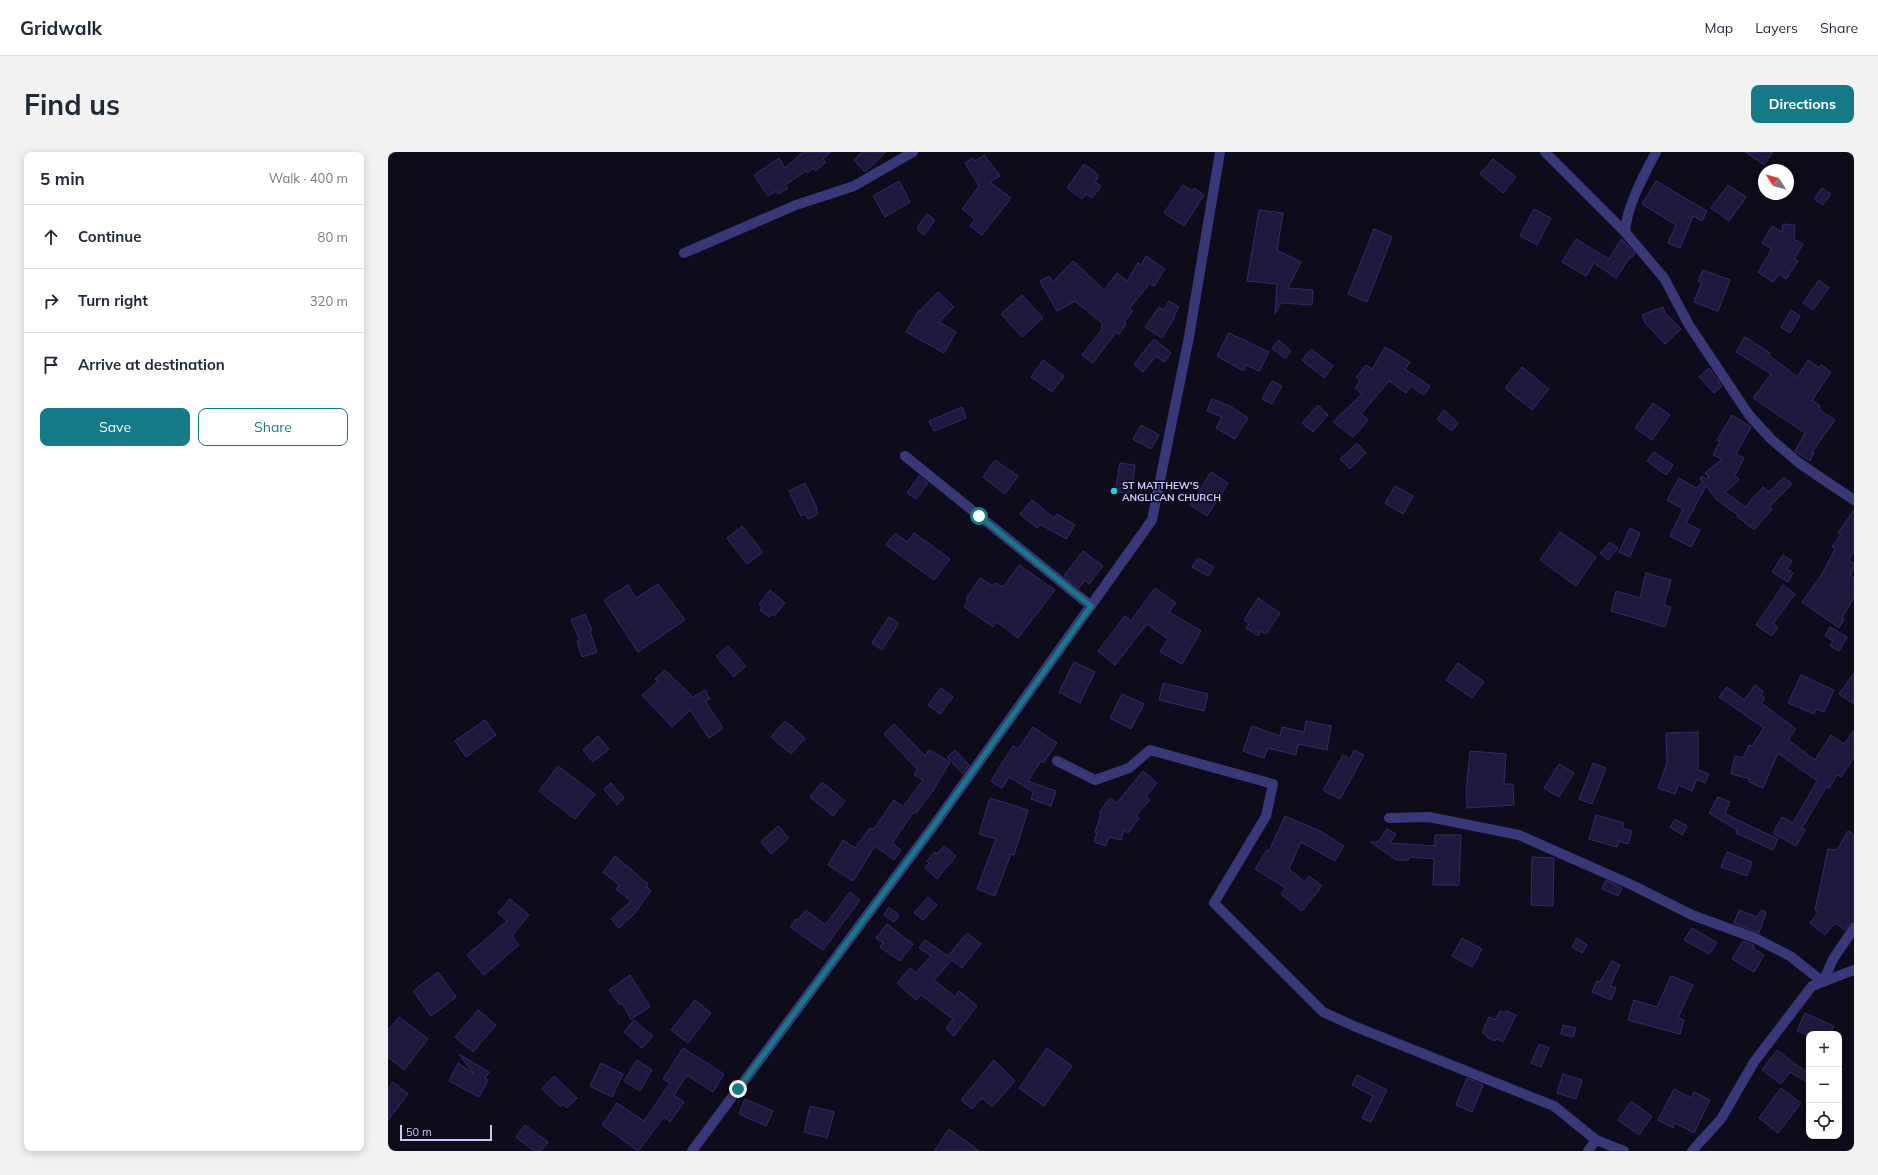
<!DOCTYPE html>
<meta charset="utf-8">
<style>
:root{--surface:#fff;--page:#f2f2f3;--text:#1f2937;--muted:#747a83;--line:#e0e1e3;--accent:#157a87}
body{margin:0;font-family:Mulish,sans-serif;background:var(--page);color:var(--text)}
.controls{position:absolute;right:12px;bottom:12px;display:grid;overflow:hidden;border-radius:8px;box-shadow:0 2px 10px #0003}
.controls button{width:36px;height:36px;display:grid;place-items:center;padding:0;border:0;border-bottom:1px solid var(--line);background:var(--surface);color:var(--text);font:20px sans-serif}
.compass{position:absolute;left:1370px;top:12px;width:36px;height:36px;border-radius:50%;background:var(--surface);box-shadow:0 2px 10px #0003;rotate:306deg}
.scale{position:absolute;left:12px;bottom:10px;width:92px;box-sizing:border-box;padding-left:4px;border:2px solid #ccc8fd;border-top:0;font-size:11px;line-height:14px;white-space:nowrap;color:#ccc8fd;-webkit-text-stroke:3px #0e0c1b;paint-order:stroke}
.stop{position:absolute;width:12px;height:12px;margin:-9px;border:3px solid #157a87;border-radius:50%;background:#fff}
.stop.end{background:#157a87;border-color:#fff;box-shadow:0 1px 4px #0008}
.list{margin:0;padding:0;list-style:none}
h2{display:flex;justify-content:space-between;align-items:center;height:52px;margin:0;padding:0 16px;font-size:17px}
h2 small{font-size:13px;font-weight:400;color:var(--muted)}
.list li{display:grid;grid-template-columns:26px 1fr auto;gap:12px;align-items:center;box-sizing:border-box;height:64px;padding:0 16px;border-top:1px solid var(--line)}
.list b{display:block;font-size:15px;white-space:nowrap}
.list em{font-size:13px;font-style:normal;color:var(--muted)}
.actions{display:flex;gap:8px;padding:12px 16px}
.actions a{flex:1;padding:9px 0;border:1px solid var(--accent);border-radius:8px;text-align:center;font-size:14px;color:var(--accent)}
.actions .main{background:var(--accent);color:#fff}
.icon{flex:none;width:22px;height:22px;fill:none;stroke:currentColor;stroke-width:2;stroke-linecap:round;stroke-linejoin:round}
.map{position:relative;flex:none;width:1466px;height:999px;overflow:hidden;border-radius:8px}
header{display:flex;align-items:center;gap:24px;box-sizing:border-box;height:56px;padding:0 20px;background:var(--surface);border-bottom:1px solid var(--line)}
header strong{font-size:19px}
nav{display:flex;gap:22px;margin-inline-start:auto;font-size:14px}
.intro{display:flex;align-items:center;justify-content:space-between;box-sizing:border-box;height:96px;padding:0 24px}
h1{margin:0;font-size:28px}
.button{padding:10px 18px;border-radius:8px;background:var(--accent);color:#fff;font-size:14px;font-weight:700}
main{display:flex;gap:24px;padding:0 24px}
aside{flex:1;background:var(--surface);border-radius:8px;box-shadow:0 2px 10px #0003}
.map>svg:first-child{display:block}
.building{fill:#1e183c;stroke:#342b67}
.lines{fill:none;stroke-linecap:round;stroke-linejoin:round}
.minor{stroke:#383879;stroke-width:10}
.route{stroke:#157a87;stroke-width:5}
.poi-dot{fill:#08dce9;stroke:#0e0c1b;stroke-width:1.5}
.labels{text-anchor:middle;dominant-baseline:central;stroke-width:3;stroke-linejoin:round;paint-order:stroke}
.poi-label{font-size:10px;font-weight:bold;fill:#ccc8fd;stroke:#0e0c1b;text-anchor:start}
</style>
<header>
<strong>Gridwalk</strong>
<nav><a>Map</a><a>Layers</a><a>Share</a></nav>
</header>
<div class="intro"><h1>Find us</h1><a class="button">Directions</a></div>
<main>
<aside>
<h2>5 min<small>Walk · 400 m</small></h2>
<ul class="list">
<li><svg class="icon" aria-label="ahead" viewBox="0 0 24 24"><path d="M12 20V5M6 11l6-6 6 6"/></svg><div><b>Continue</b></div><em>80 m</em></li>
<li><svg class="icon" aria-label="right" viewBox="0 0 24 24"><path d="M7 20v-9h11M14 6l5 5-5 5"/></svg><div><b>Turn right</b></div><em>320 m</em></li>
<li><svg class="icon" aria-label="arrive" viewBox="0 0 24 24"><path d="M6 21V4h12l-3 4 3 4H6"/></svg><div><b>Arrive at destination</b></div></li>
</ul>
<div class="actions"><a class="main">Save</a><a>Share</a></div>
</aside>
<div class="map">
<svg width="1466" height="999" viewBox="0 0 1466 999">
<rect width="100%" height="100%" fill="#0e0c1b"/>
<g class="building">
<polygon points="415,0 443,0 435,7 438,10 428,19 425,16 420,21 418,19 397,33 400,36 390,42 388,39 380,44 366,23 391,6 397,16"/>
<polygon points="474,0 498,0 477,20 466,8"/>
<polygon points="1357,0 1385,0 1376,13"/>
<polygon points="596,3 612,24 602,30 623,46 594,83 582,74 587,67 574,57 591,34 577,11 585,6 587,9"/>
<polygon points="1105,7 1128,25 1115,41 1092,22"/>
<polygon points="696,12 711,23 707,30 713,34 704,46 698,42 694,47 679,36"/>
<polygon points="511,29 522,50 497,65 485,44"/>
<polygon points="1268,29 1319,59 1314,69 1305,64 1292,96 1280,91 1288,73 1254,52"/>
<polygon points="795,33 804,39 806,36 816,43 796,74 776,61"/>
<polygon points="1340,33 1358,45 1341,69 1323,56"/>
<polygon points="1434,36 1443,42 1435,53 1426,47"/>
<polygon points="1146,57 1163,66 1149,93 1132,84"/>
<polygon points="871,58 895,61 889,98 913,110 900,136 925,138 924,153 893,151 887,162 889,132 859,129"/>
<polygon points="539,62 547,68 536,83 530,78 530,74"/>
<polygon points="1395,72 1407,73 1406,87 1415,92 1406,107 1410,109 1398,127 1391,122 1385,130 1370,120 1384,97 1374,91 1384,74 1394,80"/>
<polygon points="986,77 1004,85 979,150 960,142"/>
<polygon points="1188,87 1221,107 1233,87 1247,101 1244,106 1242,105 1228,126 1206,111 1198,124 1174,110"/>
<polygon points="758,104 777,117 766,134 762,131 741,157 745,159 736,170 738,172 731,182 728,180 705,211 694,203 715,176 713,174 715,172 687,149 669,159 652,129 661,124 665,130 685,109 716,138 729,121 739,129 750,111 753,113"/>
<polygon points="1315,118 1342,128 1330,159 1306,150 1314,130 1310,129"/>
<polygon points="1431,128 1441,136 1425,158 1415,151"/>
<polygon points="550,140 566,155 551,170 568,180 556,201 518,180 531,158 532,159"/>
<polygon points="634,143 655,166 634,185 613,162"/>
<polygon points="781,149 791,155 786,164 787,165 774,186 757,175 771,155 776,158"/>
<polygon points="1275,155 1277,161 1293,177 1277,192 1257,171 1254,163"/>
<polygon points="1403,158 1412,164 1402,181 1393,175"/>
<polygon points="841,181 881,200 871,219 858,213 856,218 854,218 829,204"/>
<polygon points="1357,185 1382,201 1381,203 1409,225 1420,208 1431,216 1433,213 1443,220 1424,248 1432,254 1430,257 1447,268 1424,300 1426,301 1422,309 1407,299 1417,281 1365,246 1383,222 1348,200"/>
<polygon points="766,187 783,201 776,210 768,204 755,220 746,212"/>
<polygon points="891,188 903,199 897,207 884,196"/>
<polygon points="997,195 1022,210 1017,217 1042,234 1036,243 1023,234 1018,241 1001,229 973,262 980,268 965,285 945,270 974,242 967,236 972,229 968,225 978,213 984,217"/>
<polygon points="923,197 945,214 936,226 914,208"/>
<polygon points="655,208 676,224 664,240 643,225"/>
<polygon points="1134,215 1161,237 1144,258 1117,236"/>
<polygon points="1321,216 1334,234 1326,241 1311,225"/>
<polygon points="884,229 894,234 884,252 874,247"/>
<polygon points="824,247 842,254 860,266 847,287 828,276 834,265 819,259"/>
<polygon points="1265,251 1282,263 1264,288 1247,276"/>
<polygon points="930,253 940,263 925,280 914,271"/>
<polygon points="574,255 578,266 546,279 541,269"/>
<polygon points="1056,258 1070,271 1064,279 1049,267"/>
<polygon points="1344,263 1363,275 1348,302 1356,306 1347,323 1351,328 1337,340 1357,355 1375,335 1381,340 1396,325 1404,332 1381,355 1384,357 1366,378 1349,364 1350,363 1329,348 1318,334 1298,371 1312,378 1303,395 1282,384 1295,357 1279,348 1291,326 1308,336 1315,330 1312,327 1314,324 1318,327 1321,325 1317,321 1334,307 1325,303 1332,289 1329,288"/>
<polygon points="753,273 771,283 763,297 745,287"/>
<polygon points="969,291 978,301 962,317 952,307"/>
<polygon points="1266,300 1285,313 1278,323 1259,309"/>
<polygon points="607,308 630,324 617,342 595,325"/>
<polygon points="732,311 747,313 743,342 727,340"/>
<polygon points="823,320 840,331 819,364 802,353"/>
<polygon points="531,324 540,331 528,347 519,341"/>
<polygon points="417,331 429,356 428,357 430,362 420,367 417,362 413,364 401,339"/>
<polygon points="1007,334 1025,344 1015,362 997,351"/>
<polygon points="644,348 666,366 669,362 687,373 678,387 652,372 649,376 632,362"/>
<polygon points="1466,358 1466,400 1460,408 1466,412 1466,416 1462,423 1466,425 1466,446 1454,465 1456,467 1451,476 1414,450 1433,424 1447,397 1444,394 1453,383 1450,381"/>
<polygon points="354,374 375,400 359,412 339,386"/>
<polygon points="1242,376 1252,381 1242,405 1231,400"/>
<polygon points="1172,380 1208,405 1188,434 1152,408"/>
<polygon points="507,381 519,390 526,381 562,407 546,428 498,393"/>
<polygon points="1222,390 1230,396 1220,408 1212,401"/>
<polygon points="695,399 715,414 701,432 697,428 691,436 676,424"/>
<polygon points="1395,403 1404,409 1399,417 1405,421 1400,430 1384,420"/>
<polygon points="810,406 826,415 820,424 804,415"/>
<polygon points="631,413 667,438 630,486 609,470 605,475 576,455 580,448 578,447 592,426 605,434 607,431 615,435"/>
<polygon points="1258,421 1283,428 1276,453 1283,455 1277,475 1223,459 1228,439 1252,446"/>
<polygon points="270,432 297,468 250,500 216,448 240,433 248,446"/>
<polygon points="1395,433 1407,442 1385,472 1390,475 1384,484 1368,473"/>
<polygon points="767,436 788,451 781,460 813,479 794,512 772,500 780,487 759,472 727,513 710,499 737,464 743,469"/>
<polygon points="382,438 397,451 386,464 383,462 381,465 372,458 374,455 371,452"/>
<polygon points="870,446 892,461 878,482 873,479 870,484 858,476 861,472 856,468"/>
<polygon points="197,462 204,478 202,479 209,500 194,505 189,489 192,488 183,468"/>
<polygon points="501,465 511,471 494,498 484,491"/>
<polygon points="1442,475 1459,485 1451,499 1442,494 1445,489 1437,484"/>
<polygon points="340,494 358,514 346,525 328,504"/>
<polygon points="686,510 707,520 692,551 671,540"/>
<polygon points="1070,511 1096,530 1084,546 1058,528"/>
<polygon points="277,518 305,545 317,538 322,547 317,549 335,576 321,586 302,558 284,575 254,543 270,529 267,527"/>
<polygon points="1466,521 1466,552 1451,542"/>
<polygon points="1413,523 1446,538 1436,560 1428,557 1426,562 1400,551"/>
<polygon points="775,531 820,542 816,559 771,548"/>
<polygon points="1367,533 1375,539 1373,543 1377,546 1373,551 1408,577 1400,588 1427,608 1443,583 1456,592 1466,578 1466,606 1453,625 1449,623 1441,636 1439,634 1414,676 1417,678 1408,694 1385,681 1394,665 1405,671 1429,629 1390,601 1375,636 1361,630 1362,627 1343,622 1347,604 1355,606 1361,593 1364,594 1376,576 1331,545 1339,535 1356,548"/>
<polygon points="553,536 565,545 552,562 540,553"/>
<polygon points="734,542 756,552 743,577 722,566"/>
<polygon points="97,568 108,583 78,605 67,589"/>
<polygon points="397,569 417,586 403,602 383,585"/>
<polygon points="918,569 943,574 939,598 910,592 908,603 880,596 876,606 855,599 864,574 892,584 894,575 916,580"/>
<polygon points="506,572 537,604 541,598 562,610 544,640 528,661 526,660 504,691 513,698 506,708 487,694 465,729 440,713 455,688 467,696 482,676 485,678 506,648 515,655 535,628 526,623 529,617 496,582"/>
<polygon points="645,575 669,591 655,611 653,609 640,629 668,639 663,654 643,647 645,640 621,625 614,636 603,629 625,594 630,597"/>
<polygon points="1310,580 1310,618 1321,622 1317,631 1309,627 1304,639 1290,633 1287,642 1270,636 1279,611 1278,581"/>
<polygon points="210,584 221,597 205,610 195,598"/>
<polygon points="567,598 581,613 575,622 559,605"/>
<polygon points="966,598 976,603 952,647 935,638 955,603 962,607"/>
<polygon points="1082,599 1118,602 1116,632 1125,632 1126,653 1079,656 1078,639"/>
<polygon points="1205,611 1218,616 1204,652 1191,647"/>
<polygon points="1171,612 1186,621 1171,645 1156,636"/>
<polygon points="170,614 207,642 187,667 151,639"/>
<polygon points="755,619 769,631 758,644 762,648 748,664 751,666 740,681 736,678 733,688 721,685 718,694 706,690 709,681 707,680 713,662 711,661 722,646 729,651"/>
<polygon points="434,630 457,649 445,664 422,645"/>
<polygon points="223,631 236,646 229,653 216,637"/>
<polygon points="1330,645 1342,650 1337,662 1390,687 1385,698 1348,681 1349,678 1321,661"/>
<polygon points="602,646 640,658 626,703 623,702 607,744 589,737 608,687 591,682"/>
<polygon points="1208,663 1236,671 1234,676 1244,679 1240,692 1231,689 1229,695 1201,687"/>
<polygon points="897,664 932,679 956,694 947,709 913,690 901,717 917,730 921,724 934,734 914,759 893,742 898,736 867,717 879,698 881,699"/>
<polygon points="1287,667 1299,674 1294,683 1282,675"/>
<polygon points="390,674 401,686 383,702 373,690"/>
<polygon points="999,677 1008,682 1002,691 1047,694 1047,683 1073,683 1071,733 1045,733 1046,707 1021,705 1021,708 1009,708 982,690 990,690"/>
<polygon points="1460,679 1466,683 1466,770 1461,772 1457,778 1447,771 1437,783 1422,771 1430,761 1427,758 1440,697 1449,698"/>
<polygon points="556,694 568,704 549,727 537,716 541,711 539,709 547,700 549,702"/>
<polygon points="1339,700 1364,710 1359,724 1333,715"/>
<polygon points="227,704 260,732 257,737 259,735 263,739 246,762 231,776 223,767 243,749 228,737 231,733 215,720"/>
<polygon points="1144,705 1166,706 1165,754 1143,753"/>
<polygon points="1218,728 1234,736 1230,744 1214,737"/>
<polygon points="462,740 472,748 435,798 402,775 408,767 410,768 418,758 437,773"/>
<polygon points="540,745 549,753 535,768 526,761"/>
<polygon points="122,747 141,763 124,784 131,793 96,823 79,803 119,769 110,761"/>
<polygon points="501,755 511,763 506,770 496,763"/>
<polygon points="1351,758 1369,765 1373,758 1378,760 1371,781 1346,771"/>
<polygon points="499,772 525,792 512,809 492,795 495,791 488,786"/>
<polygon points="1304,776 1329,791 1321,802 1296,788"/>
<polygon points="579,781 593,792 574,816 564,808 546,828 567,845 571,839 589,854 566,884 558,877 565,867 533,843 528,848 509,831 522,816 528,821 543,804 531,796 537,788 560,804"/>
<polygon points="1074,786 1094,797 1084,815 1064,804"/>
<polygon points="1189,786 1199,793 1194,801 1184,795"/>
<polygon points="1355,789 1366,793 1365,796 1376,803 1366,820 1344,807"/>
<polygon points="1224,809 1232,813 1222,834 1228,836 1223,848 1204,840 1209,829 1212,830"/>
<polygon points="50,820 68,845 43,864 25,839"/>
<polygon points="242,823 262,855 243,867 234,851 232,853 221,838"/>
<polygon points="1283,824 1305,833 1290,866 1296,868 1292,882 1240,868 1246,848 1269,855"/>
<polygon points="307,848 323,861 300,891 283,878"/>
<polygon points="90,858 108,873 85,900 67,885"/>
<polygon points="1112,859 1117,861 1118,859 1128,863 1115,890 1108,887 1107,889 1098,885 1099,883 1094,881 1101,865 1107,868"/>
<polygon points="1417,861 1446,874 1442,882 1416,882 1409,879"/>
<polygon points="11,865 40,887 16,918 0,905 0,878"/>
<polygon points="246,868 265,884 254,896 236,880"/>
<polygon points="1175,873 1188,876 1185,885 1173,882"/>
<polygon points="1151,892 1161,896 1153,915 1143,911"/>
<polygon points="295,896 336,922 325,940 299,923 286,943 296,950 282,970 276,965 250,999 214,973 229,951 256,969 282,931 275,927"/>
<polygon points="659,896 684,914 656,954 631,936"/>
<polygon points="1389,898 1421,922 1421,931 1402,920 1393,932 1374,918"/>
<polygon points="71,902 101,920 97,926 100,928 91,945 61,929 70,911 86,922"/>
<polygon points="249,908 264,918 252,939 236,929"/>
<polygon points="606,908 627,929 604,955 594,946 584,957 573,948"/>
<polygon points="213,911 235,922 224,945 202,934"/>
<polygon points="1175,922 1194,928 1188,947 1169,941"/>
<polygon points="969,923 999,938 983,970 974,966 985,944 964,933"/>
<polygon points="166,924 189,946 179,956 175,952 173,955 154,937"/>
<polygon points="1079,926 1095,933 1084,960 1068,953"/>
<polygon points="5,930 20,942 0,968 0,936"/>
<polygon points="1393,936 1413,951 1390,981 1371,966"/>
<polygon points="1286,937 1303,946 1306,940 1322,948 1306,981 1287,971 1285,976 1270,968"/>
<polygon points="357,947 385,959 378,974 351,962"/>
<polygon points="1243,949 1264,964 1251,983 1230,968"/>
<polygon points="422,954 446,960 439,986 416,980"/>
<polygon points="137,973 160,990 153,999 146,999 128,985"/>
<polygon points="561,977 591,999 546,999"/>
</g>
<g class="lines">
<g class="minor">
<polyline points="1157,0 1237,80 1276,126 1301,173 1361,263 1383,287 1411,311 1466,348"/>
<path d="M1237,80c2,-27 19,-57 31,-80"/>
<polyline points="296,101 408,53 466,34 525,0"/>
<polyline points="517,304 703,454"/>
<polyline points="669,609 707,628 741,616 762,598 885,632 878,664 826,751 935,860 968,875 1166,954 1208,988 1236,999"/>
<polyline points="1001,666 1041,665 1131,683 1244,733 1304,763 1367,786 1402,804 1435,830 1445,807 1466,776"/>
<polyline points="304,999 544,676 764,368 801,185 832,0"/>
<polyline points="1200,999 1208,988"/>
<polyline points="1304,999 1333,967 1366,910 1424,834 1466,818"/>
</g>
</g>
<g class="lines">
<polyline class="route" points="350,937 544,676 703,454 591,364"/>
</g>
<circle class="poi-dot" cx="726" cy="339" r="4"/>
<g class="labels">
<g class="poi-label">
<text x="734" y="333">ST MATTHEW'S<tspan x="734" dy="12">ANGLICAN CHURCH</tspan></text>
</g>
</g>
</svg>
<div class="controls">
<button>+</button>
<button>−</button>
<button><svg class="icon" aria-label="locate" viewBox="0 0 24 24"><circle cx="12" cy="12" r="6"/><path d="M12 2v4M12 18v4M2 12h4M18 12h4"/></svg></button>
</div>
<svg class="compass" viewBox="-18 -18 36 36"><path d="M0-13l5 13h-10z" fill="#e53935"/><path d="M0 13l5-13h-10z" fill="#747a83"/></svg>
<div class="scale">50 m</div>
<div class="stop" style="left:591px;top:364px"></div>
<div class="stop end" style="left:350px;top:937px"></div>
</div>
</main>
